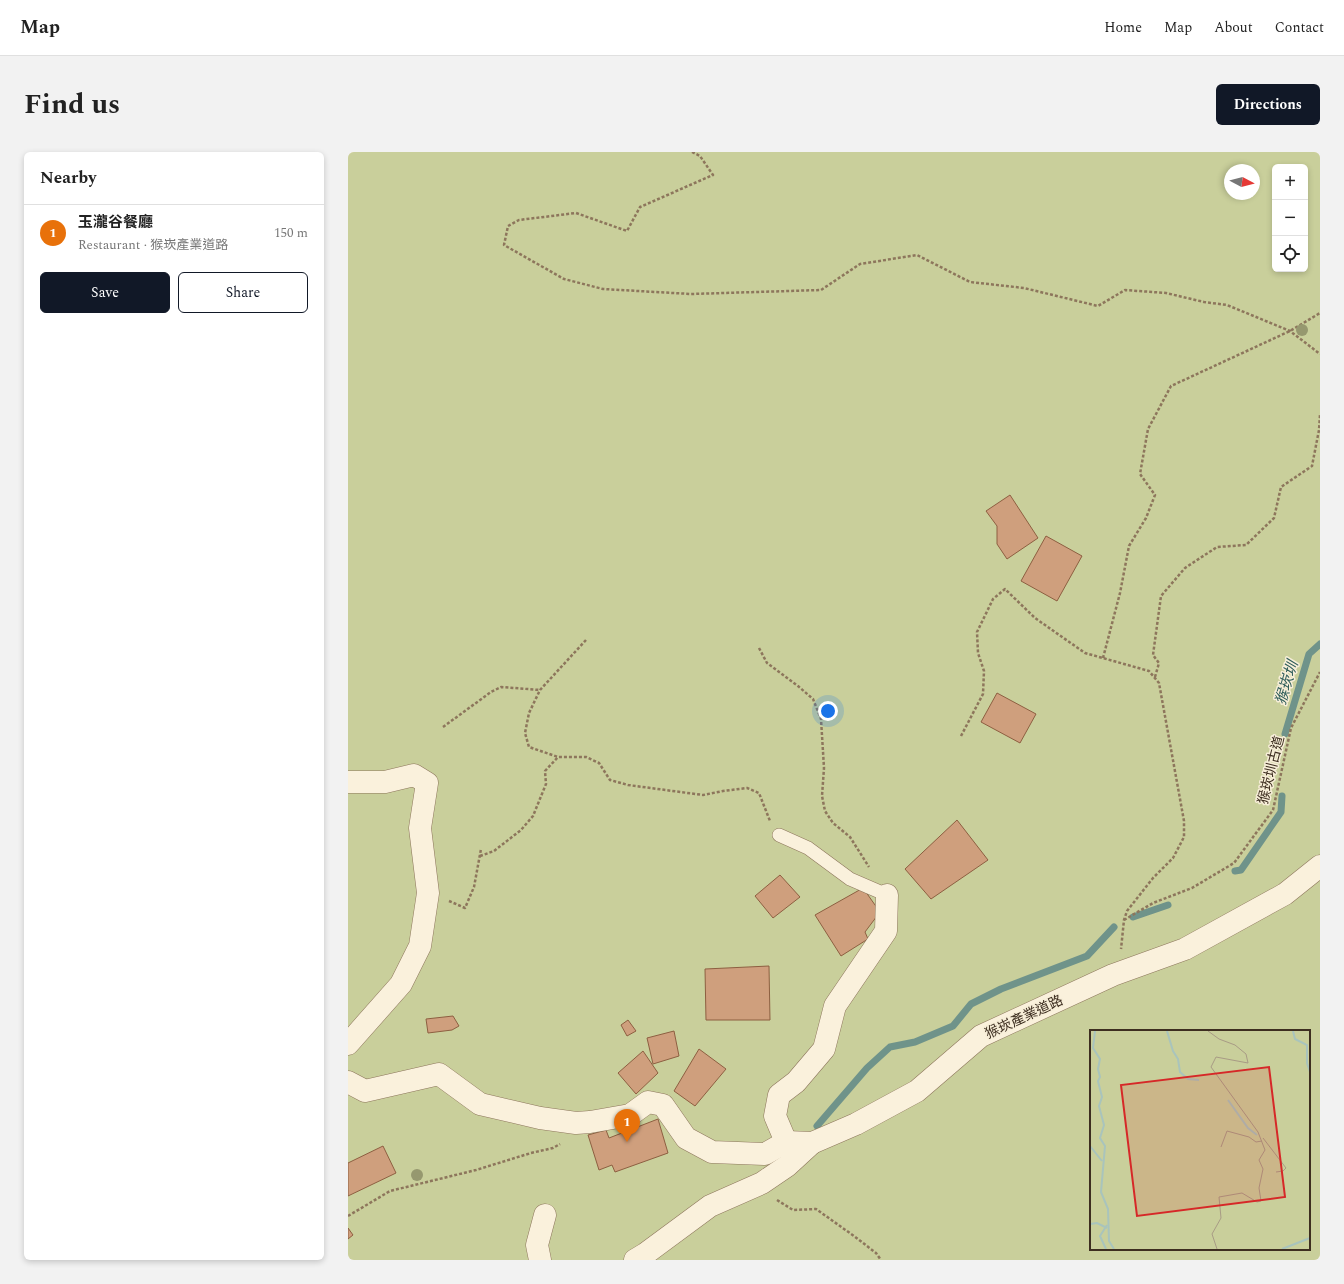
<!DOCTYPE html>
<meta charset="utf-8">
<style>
:root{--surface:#fff;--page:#f2f2f2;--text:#222;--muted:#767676;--line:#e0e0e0;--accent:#111827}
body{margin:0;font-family:Spectral,"Noto Sans TC",serif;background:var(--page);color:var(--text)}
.controls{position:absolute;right:12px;top:12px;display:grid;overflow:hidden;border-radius:6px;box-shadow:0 2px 6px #0003}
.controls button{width:36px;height:36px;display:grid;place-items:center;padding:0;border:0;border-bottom:1px solid var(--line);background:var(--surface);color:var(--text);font:20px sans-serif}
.compass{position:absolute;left:876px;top:12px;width:36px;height:36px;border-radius:50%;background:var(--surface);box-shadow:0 2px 6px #0003;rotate:97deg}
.you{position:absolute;left:480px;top:559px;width:14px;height:14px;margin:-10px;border:3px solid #fff;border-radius:50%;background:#1a73e8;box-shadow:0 0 0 6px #1a73e833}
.badge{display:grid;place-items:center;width:26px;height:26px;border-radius:50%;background:var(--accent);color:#fff;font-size:13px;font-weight:700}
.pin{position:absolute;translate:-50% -33px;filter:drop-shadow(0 1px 2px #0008)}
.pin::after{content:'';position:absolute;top:21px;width:14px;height:12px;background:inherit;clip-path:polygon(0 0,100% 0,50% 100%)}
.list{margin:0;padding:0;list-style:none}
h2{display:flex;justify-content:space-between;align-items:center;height:52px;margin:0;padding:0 16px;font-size:17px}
h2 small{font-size:13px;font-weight:400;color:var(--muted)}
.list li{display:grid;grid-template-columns:26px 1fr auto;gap:12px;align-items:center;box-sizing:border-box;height:56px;padding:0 16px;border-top:1px solid var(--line)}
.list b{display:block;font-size:15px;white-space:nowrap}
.list p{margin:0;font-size:13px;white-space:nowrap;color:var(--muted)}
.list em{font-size:13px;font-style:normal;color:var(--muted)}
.actions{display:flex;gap:8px;padding:12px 16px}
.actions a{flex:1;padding:9px 0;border:1px solid var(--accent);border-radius:6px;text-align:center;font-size:14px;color:var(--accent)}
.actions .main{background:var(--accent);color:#fff}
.icon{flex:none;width:22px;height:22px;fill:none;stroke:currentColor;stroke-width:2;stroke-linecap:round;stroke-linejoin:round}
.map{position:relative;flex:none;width:972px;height:1108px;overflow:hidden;border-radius:6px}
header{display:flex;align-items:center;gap:24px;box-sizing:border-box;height:56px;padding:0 20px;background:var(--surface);border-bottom:1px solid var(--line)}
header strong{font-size:19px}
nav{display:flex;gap:22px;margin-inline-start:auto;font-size:14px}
.intro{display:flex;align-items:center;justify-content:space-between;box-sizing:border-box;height:96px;padding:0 24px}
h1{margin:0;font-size:28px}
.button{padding:10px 18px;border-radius:6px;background:var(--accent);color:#fff;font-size:14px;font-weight:700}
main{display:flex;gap:24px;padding:0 24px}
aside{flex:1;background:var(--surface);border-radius:6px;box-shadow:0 2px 6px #0003}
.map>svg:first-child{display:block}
.green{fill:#c9cf9b;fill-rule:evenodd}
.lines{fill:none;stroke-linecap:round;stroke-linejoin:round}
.stream{stroke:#6f938a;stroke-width:7}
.building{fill:#cf9f7d;stroke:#8d5f41}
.lane-casing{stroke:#8d765c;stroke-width:14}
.street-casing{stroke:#8d765c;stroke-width:23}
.path{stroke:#8d765c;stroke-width:2.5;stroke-dasharray:3 2;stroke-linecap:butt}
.lane{stroke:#faf1dc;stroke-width:13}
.street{stroke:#faf1dc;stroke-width:22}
.tree{fill:#96986f}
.labels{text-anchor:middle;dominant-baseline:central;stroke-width:3;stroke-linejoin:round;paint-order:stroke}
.street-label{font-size:14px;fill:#3d2e20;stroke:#f7eed8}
.water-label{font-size:15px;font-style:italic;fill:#2f5d5a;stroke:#f7eed8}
.inset-river{fill:none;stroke:#a9c4bc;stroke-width:2}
.inset-road{fill:none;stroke:#a89b85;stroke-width:1}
.view{fill:#d62828;fill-opacity:0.15;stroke:#d62828;stroke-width:2}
.inset-edge{fill:none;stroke:#3d2e20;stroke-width:2}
</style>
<header>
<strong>Map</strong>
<nav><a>Home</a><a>Map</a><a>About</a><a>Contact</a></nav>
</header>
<div class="intro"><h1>Find us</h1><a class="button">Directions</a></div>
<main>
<aside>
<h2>Nearby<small></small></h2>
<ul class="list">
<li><span class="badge" style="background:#e8710a">1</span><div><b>玉瀧谷餐廳</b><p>Restaurant · 猴崁產業道路</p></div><em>150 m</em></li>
</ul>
<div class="actions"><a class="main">Save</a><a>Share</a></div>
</aside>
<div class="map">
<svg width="972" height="1108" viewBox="0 0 972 1108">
<rect width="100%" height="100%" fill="#f0e4c8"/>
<path class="green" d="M0,0h972v1108h-972zM927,15h30v102h-30zM882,18h24v24h-24zM743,879h218v218h-218z"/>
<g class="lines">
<g class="stream">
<polyline points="937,582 961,502 972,492"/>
<polyline points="887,719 893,718 933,660 934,644"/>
<polyline points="785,765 820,753"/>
<polyline points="469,974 519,916 542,895 567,890 605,874 623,852 653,837 739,804 766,775"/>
</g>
</g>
<g class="building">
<polygon points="662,343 690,386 659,407 649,392 649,374 638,359"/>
<polygon points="698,384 734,404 709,449 673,429"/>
<polygon points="649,541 688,562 672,591 633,570"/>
<polygon points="609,668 640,708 583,747 557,717"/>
<polygon points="432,723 452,745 425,766 407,744"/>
<polygon points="515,736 532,760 517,780 520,787 493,804 467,763"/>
<polygon points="421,814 422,868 358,868 357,817"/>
<polygon points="105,864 111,874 104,878 80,881 78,867"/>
<polygon points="280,868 288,879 279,884 273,873"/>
<polygon points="326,879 331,904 305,912 299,886"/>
<polygon points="351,897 378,917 347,954 326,939"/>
<polygon points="295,899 310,921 288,942 270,921"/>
<polygon points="310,967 320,1001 267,1020 264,1013 251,1018 240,983 258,978 261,986"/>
<polygon points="35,994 48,1021 0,1044 0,1011"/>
<polygon points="0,1076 5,1083 0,1087"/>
</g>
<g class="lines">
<g class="lane-casing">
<polyline id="lane" points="431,683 460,696 502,727 539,743"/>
</g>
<g class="street-casing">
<g id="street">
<polyline points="0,630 37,630 66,623 79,631 72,676 80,741 72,794 53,832 0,892"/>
<polyline points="0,930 17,939 91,922 132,952 192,966 228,971 242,970 282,963 300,950 315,953 338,986 364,1000 417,1002 438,990 464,991 508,972 569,939 633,884 765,823 837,797 937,742 972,714"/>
<polyline points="438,990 427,964 431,943 448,930 476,897 487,854 538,779 539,743"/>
<polyline points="192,1108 189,1093 197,1063"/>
<polyline points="287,1108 297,1102 362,1054 414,1031 439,1014 464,991"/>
</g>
</g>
<g class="path">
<polyline points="344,0 352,4 365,23 292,55 279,79 228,61 171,68 160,74 156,93 216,127 255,137 343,142 473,138 512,112 569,103 622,130 676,136 750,154 777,138 818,141 856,150 879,153 942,179 972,202"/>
<polyline points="238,488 192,538 181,561 177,581 181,595 210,605 238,605 251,611 262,628 280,633 355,643 375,639 399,636 411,641 422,669"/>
<polyline points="411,496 419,511 450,534 465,547 473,567 476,616 474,644 477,659 485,671 502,685 521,715"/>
<polyline points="755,506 772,441 781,394 798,366 807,343 792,322 800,277 823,234 942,179 972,161"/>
<polyline points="807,525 811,511 805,503 813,444 837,416 869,395 898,393 926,366 933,335 964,314 971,278 972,263"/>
<polyline points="95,575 143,540 153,535 192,538"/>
<polyline points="613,584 635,542 636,519 630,501 629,480 645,447 657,437 687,466 737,501 801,519 811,531 836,669 836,685 825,706 805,726 779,759 776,768 773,797"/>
<polyline points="132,704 146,699 173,678 185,664 198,632 197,619 210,605"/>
<polyline points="101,749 117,756 126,735 133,697"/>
<polyline points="776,768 805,751 844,736 886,711 925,658 943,576 972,520"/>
<polyline points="429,1048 445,1058 468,1057 506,1084 528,1101 533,1108"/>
<polyline points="0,1064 42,1039 128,1018 183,1001 205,996 212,992"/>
</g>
<use href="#lane" class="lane"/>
<use href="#street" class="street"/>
</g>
<g class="tree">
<circle cx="954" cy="178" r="6"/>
<circle cx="69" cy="1023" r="6"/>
</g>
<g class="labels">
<g class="street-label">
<text transform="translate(923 618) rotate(-76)">猴崁圳古道</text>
<text transform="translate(676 865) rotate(-25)">猴崁產業道路</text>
</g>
<g class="water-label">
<text transform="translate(939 531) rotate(-73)">猴崁圳</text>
</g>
</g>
<g transform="translate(742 878)">
<rect width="220" height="220" fill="#f0e4c8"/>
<path d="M0,1h220v218h-220z" fill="#c9cf9b"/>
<path class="inset-river" d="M5,1l-2,17 7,11 -2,10 2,8 -2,4 4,16 -3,9 5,19 -4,13 5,8 -4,46 7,17 1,32 5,8M77,1l6,20 5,8 2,13 8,7 11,1M203,1l2,8 12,6v18l3,9M138,70l20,28 9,7M0,116l12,15M0,194l7,-1 10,5M16,219l-6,-13 7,-11M192,219l28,-11"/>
<path class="inset-road" d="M118,1l11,8 16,6 11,9 2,9 -32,-6 -5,10 47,65 7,18 -6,10 4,9 -4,19 2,13 -4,1 -15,-9 -23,4 2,21 -9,16 5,15M173,108l23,30 -3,3 -7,1M131,117l6,-16 22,6 7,5 6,-1"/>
<path class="view" d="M179,37l16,130 -148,19 -16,-131z"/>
<rect width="220" height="220" class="inset-edge"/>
</g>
</svg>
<div class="controls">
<button>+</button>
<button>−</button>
<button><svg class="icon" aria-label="locate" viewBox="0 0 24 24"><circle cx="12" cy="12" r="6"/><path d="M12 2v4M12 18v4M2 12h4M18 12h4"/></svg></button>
</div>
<svg class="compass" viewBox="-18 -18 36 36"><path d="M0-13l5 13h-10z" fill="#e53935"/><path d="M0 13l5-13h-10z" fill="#767676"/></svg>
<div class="you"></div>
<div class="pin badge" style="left:279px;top:990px;background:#e8710a">1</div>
</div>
</main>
